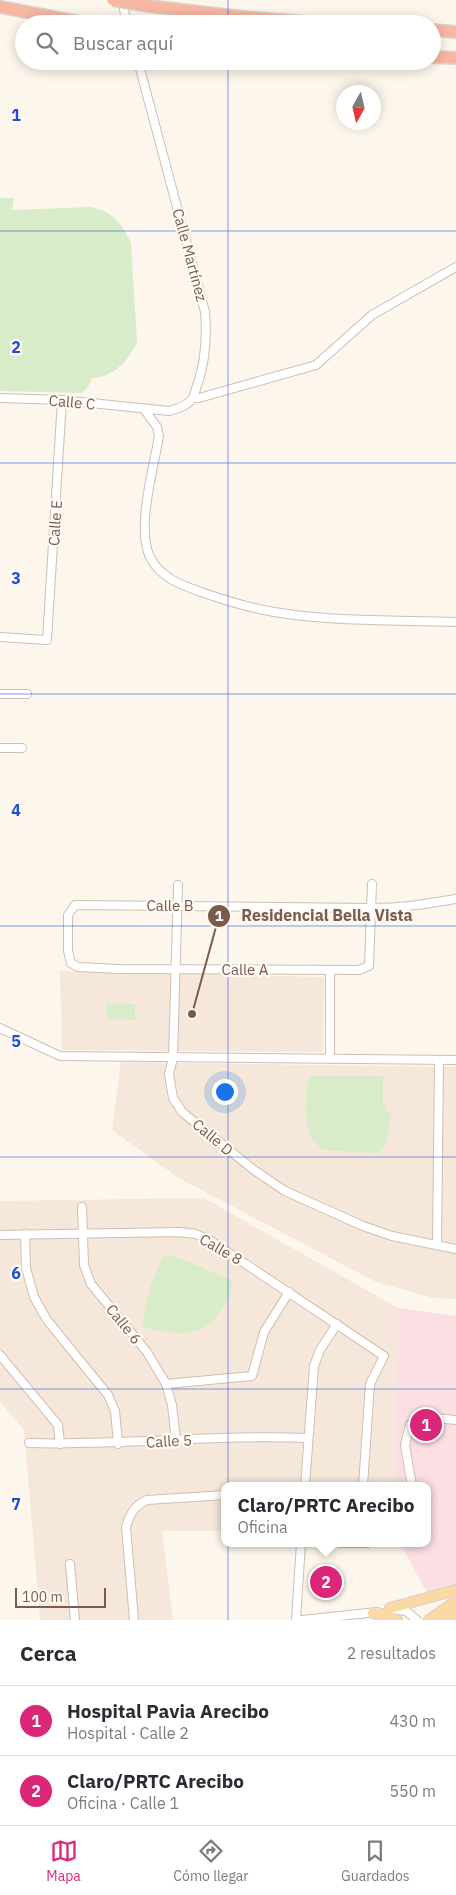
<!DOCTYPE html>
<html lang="es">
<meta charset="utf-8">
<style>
:root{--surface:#fff;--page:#f7f7f7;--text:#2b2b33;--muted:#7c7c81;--line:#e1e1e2;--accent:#db2777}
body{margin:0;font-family:"IBM Plex Sans",sans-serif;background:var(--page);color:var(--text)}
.compass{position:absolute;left:336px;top:85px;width:45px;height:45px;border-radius:50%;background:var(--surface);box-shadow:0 2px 12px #0003;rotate:188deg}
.scale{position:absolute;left:15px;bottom:12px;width:91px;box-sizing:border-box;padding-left:5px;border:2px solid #7a5c4d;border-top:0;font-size:14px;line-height:18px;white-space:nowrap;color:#7a5c4d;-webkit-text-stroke:4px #fffaf3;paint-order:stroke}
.you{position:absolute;left:224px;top:1091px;width:18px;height:18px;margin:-12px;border:4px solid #fff;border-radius:50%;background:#1a73e8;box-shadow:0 0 0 8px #1a73e833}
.badge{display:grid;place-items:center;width:32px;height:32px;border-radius:50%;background:var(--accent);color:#fff;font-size:16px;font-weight:700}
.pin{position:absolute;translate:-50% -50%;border:2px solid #fff;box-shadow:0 1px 5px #0006}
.popup{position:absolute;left:221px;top:1482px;width:210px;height:65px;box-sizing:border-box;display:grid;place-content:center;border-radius:10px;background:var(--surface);filter:drop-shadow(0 1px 4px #0005);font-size:16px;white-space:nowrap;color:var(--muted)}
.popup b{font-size:19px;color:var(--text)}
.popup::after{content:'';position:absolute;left:50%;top:100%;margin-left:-10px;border:10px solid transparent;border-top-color:var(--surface)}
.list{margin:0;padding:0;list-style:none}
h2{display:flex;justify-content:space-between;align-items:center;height:65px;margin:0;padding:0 20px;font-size:21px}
h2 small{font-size:16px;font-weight:400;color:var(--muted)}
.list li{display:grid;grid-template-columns:32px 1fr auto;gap:15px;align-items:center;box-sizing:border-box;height:70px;padding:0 20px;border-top:1px solid var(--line)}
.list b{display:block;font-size:19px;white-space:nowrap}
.list p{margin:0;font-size:16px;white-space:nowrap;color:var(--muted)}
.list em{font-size:16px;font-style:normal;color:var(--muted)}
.icon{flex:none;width:28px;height:28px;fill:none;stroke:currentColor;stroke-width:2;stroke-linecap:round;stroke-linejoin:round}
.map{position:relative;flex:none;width:456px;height:1620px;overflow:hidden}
.search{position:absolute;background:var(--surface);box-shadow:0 2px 12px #0003;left:15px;right:15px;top:15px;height:55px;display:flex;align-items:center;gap:12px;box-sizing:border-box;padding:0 18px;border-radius:28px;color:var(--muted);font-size:19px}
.sheet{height:205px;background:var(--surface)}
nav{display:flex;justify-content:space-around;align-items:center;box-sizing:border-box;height:70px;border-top:1px solid var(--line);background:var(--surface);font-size:14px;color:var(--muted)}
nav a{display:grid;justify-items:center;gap:2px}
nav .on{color:var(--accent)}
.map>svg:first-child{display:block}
.residential{fill:#f5e8da}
.medical{fill:#fbdfe3}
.garden{fill:#d8ecc9}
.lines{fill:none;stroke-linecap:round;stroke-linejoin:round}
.minor-casing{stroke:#d1beb0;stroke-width:10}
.major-casing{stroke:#dad1cd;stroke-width:12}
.highway-casing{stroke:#dad1cd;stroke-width:14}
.minor{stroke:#fff;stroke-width:8}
.major{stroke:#fbd9a5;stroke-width:10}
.highway{stroke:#f7b7a3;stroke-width:11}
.highway-bridge-casing{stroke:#dad1cd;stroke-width:14;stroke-linecap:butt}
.highway-bridge{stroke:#f7b7a3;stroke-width:11}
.grid{fill:none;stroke:#1d4ed8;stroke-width:1;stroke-opacity:0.55}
.labels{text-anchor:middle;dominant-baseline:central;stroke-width:4.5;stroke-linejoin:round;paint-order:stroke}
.street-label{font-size:15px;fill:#7a5c4d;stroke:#fffaf3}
.grid-label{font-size:16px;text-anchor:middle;font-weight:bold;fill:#1d4ed8;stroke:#fffaf3;stroke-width:4.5;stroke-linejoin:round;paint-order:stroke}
.leader{fill:none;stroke:#7a5c4d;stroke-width:2}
.callout-dot{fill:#7a5c4d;stroke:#fffaf3;stroke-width:2}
.mark-label{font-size:15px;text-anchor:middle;font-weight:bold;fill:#fff}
.callout-label{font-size:16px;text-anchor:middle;font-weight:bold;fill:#7a5c4d;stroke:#fffaf3;stroke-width:4.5;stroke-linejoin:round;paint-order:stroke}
</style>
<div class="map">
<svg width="456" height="1620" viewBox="0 0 456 1620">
<rect width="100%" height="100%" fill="#fdf6ec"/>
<g class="residential">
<polygon points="60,971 324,977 323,1052 62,1050"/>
<polygon points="121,1062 456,1067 456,1299 433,1298 376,1282 177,1177 112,1130"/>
<polygon points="204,1198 398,1308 395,1486 225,1486 225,1531 162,1531 173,1620 40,1620 24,1430 0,1402 0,1201"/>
</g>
<polygon class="medical" points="398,1308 456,1316 456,1585 427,1593 400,1543 427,1543 427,1486 395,1486"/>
<g class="garden">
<path d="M0,198h14l-2,12 79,-3c22,5 31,16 40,36l6,99c-9,19 -23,35 -45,36l-4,9 -6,6 -82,-2z"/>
<polygon points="107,1003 135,1004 135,1020 106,1019"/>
<path d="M310,1076h73v29h3v7l5,1 -5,32 -10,8 -53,-3c-4,-4 -11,-9 -13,-15 -6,-14 -5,-45 0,-59z"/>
<path d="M172,1255l60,25c1,12 -3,18 -10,28 -4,6 -9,14 -15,18 -19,12 -45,6 -65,1l8,-41 13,-29z"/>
</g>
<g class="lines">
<g class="minor-casing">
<g id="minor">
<polyline points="122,0 127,24"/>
<path d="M0,398l62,2 107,11c9,-2 18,-5 24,-13 2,-4 3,-11 5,-15 8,-24 9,-46 7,-71l-67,-251"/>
<polyline points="193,398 199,398 316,365 372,315 456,267"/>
<path d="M144,409l13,18 2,9c-5,31 -24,95 -8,123 11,20 33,27 53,34 23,8 46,15 70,19 59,10 122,8 182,10"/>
<polyline points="0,637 47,640 62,400"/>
<polyline points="0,694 27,694"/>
<polyline points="0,748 22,748"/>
<path d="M372,884l-3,82 -10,4 -240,-1 -41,-2 -7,-4 -3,-12v-36l7,-10 296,3c31,0 54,-4 85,-9"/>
<polyline points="178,885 173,1058 169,1074 173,1098 182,1112 254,1170 285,1191 363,1226 392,1236 456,1249"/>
<polyline points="0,1028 60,1056 456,1060"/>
<polyline points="330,1059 330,970"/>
<polyline points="82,1207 84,1265 91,1284 147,1352 166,1384 172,1405 176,1440"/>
<polyline points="25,1234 26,1268 34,1297 47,1320 108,1395 115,1411 118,1444"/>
<polyline points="0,1235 179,1232 196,1234 211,1241 384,1356 370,1384 363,1486"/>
<polyline points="437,1245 439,1060"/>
<polyline points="0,1355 58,1425 60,1444"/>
<polyline points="166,1384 252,1376 264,1332 289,1292"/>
<path d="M29,1443c93,3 186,-9 279,-5"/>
<polyline points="305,1486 314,1366 320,1350 337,1324"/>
<polyline points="412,1486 405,1445 410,1425 425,1417 456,1420"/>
<polyline points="340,1543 368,1543"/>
<polyline points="70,1564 75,1620"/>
<polyline points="393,1609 406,1611 417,1620"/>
<path d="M134,1620l-8,-93c4,-13 8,-21 21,-27l78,-5"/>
<polyline points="296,1620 301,1543"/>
<polyline points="302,1620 377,1612"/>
</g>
</g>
<g class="major-casing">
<g id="major">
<polyline points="390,1608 456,1590"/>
<polyline points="373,1613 386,1615 397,1620"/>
<polyline points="429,1620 456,1601"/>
<polyline points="445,1620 456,1613"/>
</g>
</g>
<g class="highway-casing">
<g id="highway">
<polyline points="149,6 243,17 330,24"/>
<polyline points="0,7 90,24"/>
<polyline points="432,30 456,32"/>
<polyline points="432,57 456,58"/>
</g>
</g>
<use href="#minor" class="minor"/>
<use href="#major" class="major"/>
<use href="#highway" class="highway"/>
<g class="highway-bridge-casing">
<polyline id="highway-bridge" points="113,0 149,6"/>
</g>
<use href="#highway-bridge" class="highway-bridge"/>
</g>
<path class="grid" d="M228,0v24M228,61v1559M0,231h456M0,463h456M0,694h456M0,926h456M0,1157h456M0,1389h456"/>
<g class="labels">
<g class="street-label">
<text transform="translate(190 255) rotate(75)">Calle Martínez</text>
<text transform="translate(72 402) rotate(5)">Calle C</text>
<text transform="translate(55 523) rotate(-86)">Calle E</text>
<text x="170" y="905">Calle B</text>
<text x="245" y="969">Calle A</text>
<text transform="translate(213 1137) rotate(40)">Calle D</text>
<text transform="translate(221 1249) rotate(30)">Calle 8</text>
<text transform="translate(124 1324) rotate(51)">Calle 6</text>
<text transform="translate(169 1441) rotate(-3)">Calle 5</text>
</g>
</g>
<g class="grid-label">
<text x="16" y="121">1</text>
<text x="16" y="353">2</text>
<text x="16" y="584">3</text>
<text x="16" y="816">4</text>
<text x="16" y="1047">5</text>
<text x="16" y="1279">6</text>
<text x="16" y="1510">7</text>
</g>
<path class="leader" d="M192 1014L219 916"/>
<g class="callout-dot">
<circle cx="192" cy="1014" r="5"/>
<circle cx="219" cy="916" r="12"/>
</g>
<g class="mark-label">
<text x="219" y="921">1</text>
</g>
<g class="callout-label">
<text x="327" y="921">Residencial Bella Vista</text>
</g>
</svg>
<svg class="compass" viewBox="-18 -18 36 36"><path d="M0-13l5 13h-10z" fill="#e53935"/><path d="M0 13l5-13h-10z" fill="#7c7c81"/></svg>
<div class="scale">100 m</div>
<div class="you"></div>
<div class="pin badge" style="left:426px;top:1425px">1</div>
<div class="pin badge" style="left:326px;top:1582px">2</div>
<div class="popup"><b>Claro/PRTC Arecibo</b>Oficina</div>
<div class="search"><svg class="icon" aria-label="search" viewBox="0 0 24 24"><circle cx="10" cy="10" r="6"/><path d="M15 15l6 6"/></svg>Buscar aquí</div>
</div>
<section class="sheet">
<h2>Cerca<small>2 resultados</small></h2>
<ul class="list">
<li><span class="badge">1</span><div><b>Hospital Pavia Arecibo</b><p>Hospital · Calle 2</p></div><em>430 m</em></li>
<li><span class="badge">2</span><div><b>Claro/PRTC Arecibo</b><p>Oficina · Calle 1</p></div><em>550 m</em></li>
</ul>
</section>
<nav>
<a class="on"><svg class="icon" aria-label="map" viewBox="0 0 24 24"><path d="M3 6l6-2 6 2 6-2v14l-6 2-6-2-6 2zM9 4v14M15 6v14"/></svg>Mapa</a>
<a><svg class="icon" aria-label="directions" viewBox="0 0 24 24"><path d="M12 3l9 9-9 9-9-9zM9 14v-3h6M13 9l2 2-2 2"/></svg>Cómo llegar</a>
<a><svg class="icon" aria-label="saved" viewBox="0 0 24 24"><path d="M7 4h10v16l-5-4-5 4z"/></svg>Guardados</a>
</nav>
